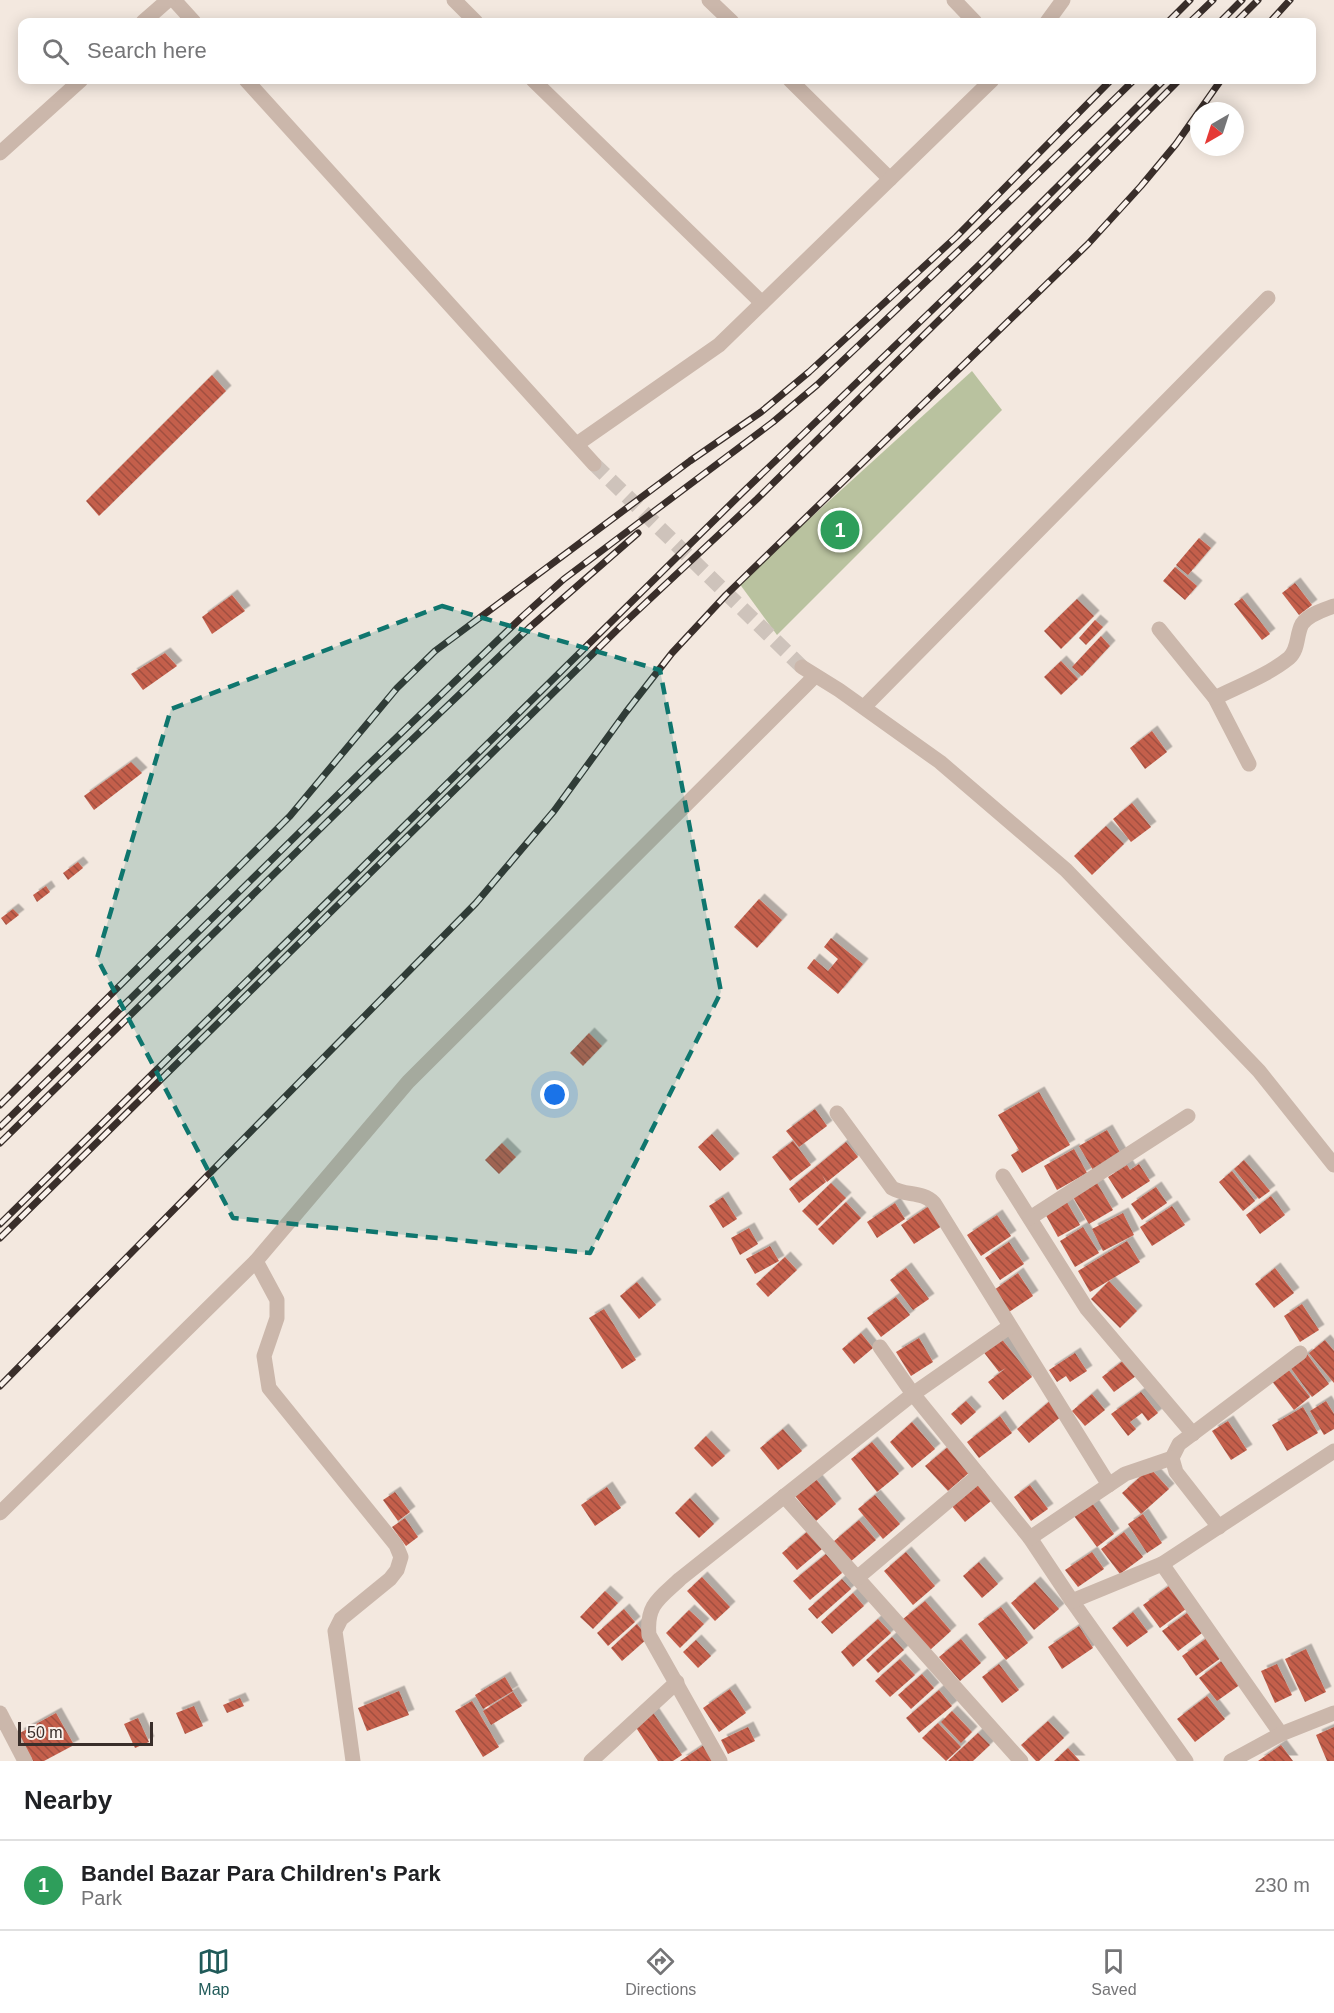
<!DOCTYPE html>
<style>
:root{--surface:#fff;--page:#f2f2f2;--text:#202124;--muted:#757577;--line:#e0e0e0;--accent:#205a59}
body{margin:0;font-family:Helvetica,sans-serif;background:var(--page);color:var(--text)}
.compass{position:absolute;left:1190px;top:102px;width:54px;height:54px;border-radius:50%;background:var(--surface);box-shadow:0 3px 15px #0003;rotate:219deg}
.scale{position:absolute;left:18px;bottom:15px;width:135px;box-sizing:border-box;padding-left:6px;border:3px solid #392e2a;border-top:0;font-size:16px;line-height:21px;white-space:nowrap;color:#392e2a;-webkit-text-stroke:4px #faf2ec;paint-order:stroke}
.you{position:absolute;left:555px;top:1095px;width:21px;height:21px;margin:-15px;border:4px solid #fff;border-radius:50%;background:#1a73e8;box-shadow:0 0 0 9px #1a73e833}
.badge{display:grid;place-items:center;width:39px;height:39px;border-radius:50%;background:var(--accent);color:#fff;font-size:20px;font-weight:700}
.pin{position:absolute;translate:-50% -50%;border:3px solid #fff;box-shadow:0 2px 6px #0006}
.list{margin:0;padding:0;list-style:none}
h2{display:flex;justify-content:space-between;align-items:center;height:78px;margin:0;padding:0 24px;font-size:26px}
h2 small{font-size:20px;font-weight:400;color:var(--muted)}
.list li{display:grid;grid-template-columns:39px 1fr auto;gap:18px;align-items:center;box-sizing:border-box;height:90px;padding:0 24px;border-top:2px solid var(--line)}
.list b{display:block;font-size:22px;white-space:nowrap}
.list p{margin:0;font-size:20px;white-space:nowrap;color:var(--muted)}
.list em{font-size:20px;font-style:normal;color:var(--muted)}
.icon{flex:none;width:33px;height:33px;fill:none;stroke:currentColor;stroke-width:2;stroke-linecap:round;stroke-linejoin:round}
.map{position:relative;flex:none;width:1334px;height:1761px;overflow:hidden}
.search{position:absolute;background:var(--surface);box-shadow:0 3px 15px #0003;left:18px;right:18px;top:18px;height:66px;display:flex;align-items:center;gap:15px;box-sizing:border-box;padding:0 21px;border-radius:12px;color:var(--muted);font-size:22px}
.sheet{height:168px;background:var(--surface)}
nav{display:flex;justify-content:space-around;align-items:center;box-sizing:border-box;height:84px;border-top:2px solid var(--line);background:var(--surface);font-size:16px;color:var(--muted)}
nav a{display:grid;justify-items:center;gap:3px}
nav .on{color:var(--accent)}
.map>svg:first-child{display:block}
.green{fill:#b9c29f}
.building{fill:url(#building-back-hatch);filter:url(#shadow)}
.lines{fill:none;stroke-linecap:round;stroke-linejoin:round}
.minor-tunnel{stroke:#cec3bb;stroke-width:15;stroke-dasharray:15 8;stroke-linecap:butt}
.minor{stroke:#cbb7ab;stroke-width:15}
.rail-casing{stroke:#392e2a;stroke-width:7}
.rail{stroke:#faf2ec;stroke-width:4.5;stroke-dasharray:14;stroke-linecap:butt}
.marked{fill:#0f766e;fill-opacity:0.2;stroke:#0f766e;stroke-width:4.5;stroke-dasharray:12 8;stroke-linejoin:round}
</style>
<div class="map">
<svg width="1334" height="1761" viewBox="0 0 1334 1761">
<defs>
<pattern id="building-back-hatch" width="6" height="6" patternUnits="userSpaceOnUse" patternTransform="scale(1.5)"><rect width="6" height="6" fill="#c45f4c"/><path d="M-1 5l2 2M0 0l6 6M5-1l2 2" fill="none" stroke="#a04f3f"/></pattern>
<filter id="shadow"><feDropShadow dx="5.5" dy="-5.5" stdDeviation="0" flood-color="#0004"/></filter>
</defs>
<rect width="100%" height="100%" fill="#f3e8df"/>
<polygon class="green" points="972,371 1002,410 777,635 739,583"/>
<g class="building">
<polygon points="212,375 226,391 99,516 86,501"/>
<polygon points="1199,538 1211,548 1188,575 1176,565"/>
<polygon points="1175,567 1197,586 1185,600 1163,581"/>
<polygon points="1295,583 1312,605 1299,615 1282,593"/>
<polygon points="232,595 245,611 212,634 202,617"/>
<polygon points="1242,598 1270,634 1262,640 1234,604"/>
<polygon points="1077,599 1094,616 1061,649 1044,631"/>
<polygon points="1095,620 1103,627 1086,645 1079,638"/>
<polygon points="1101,636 1110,646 1082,676 1072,667"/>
<polygon points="165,653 177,666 143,690 131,674"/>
<polygon points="1061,661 1078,679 1061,695 1044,677"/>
<polygon points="1152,731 1167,752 1145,769 1130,748"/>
<polygon points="131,762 142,773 94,810 84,796"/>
<polygon points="1132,803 1151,827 1131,842 1113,819"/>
<polygon points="1106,826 1124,844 1092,875 1074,856"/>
<polygon points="78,862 83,868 68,880 63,873"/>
<polygon points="46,886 50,892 37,902 33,895"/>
<polygon points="759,899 782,920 757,948 734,927"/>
<polygon points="13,909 19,915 6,925 1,918"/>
<polygon points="831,938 863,964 838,994 807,968 814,959 828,971 838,959 824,947"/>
<polygon points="589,1033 602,1046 583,1066 570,1053"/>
<polygon points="1039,1092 1070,1145 1022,1173 1011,1155 1019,1150 998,1115"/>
<polygon points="815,1109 827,1126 799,1147 786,1131"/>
<polygon points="1107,1130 1121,1154 1093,1170 1079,1146"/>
<polygon points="712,1134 734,1159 720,1171 698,1147"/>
<polygon points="793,1141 811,1165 790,1181 772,1157"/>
<polygon points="846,1142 858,1157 827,1182 822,1175 826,1182 799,1203 789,1189"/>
<polygon points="502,1143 516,1157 499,1174 485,1160"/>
<polygon points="1074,1149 1087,1173 1057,1190 1044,1166"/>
<polygon points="1244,1160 1270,1191 1259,1199 1234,1169"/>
<polygon points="1139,1164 1150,1181 1122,1199 1108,1177 1127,1165 1130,1170"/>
<polygon points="1232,1171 1255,1201 1243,1211 1219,1182"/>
<polygon points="831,1183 846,1198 817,1226 802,1211"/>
<polygon points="1097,1183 1113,1210 1089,1224 1073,1197"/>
<polygon points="1156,1187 1167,1203 1142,1220 1131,1204"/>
<polygon points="1271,1196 1285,1215 1260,1234 1246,1215"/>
<polygon points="723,1197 737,1219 723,1228 709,1206"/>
<polygon points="1065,1199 1080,1225 1058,1237 1043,1210"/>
<polygon points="846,1202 861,1218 833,1245 818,1229"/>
<polygon points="895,1203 905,1219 877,1238 867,1222"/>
<polygon points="929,1206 942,1226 914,1244 901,1225"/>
<polygon points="1172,1206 1185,1225 1152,1246 1140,1227"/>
<polygon points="1123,1213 1134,1235 1103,1251 1092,1229"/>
<polygon points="997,1215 1011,1236 981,1256 967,1235"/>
<polygon points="1083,1227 1099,1253 1075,1267 1060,1241"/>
<polygon points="749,1228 758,1244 740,1255 731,1238"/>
<polygon points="1127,1241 1140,1262 1090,1292 1078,1271"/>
<polygon points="1009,1242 1024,1264 1000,1280 985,1258"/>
<polygon points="770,1246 779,1261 755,1274 746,1259"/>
<polygon points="785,1257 797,1270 768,1297 756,1284"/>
<polygon points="906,1268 929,1299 913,1310 890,1280"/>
<polygon points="1275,1268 1294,1293 1274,1308 1255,1284"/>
<polygon points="1018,1273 1033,1296 1009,1312 994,1290"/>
<polygon points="1109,1281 1137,1311 1120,1328 1091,1299"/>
<polygon points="637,1282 656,1305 639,1319 620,1296"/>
<polygon points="896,1297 910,1315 881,1337 867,1318"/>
<polygon points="1302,1304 1319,1330 1300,1342 1284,1316"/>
<polygon points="604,1309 636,1360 622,1369 589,1318"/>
<polygon points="861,1333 873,1348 854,1364 842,1349"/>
<polygon points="1000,1337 1032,1377 1003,1400 988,1382 1006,1368 999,1372 982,1350"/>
<polygon points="919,1338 933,1362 911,1376 896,1352"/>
<polygon points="1325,1340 1334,1351 1334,1383 1309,1353"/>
<polygon points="1075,1353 1087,1371 1070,1382 1066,1376 1057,1382 1049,1370"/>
<polygon points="1307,1354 1329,1384 1312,1397 1290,1367"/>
<polygon points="1124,1360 1136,1376 1114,1392 1102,1377"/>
<polygon points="1287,1368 1310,1397 1294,1410 1271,1380"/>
<polygon points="1141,1392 1158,1413 1148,1421 1142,1413 1130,1422 1136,1429 1128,1436 1111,1414"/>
<polygon points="1092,1394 1105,1410 1085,1426 1072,1411"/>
<polygon points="1051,1400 1063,1415 1029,1443 1017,1429"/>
<polygon points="966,1401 976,1412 961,1425 951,1414"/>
<polygon points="1326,1401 1334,1414 1334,1429 1324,1435 1310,1411"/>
<polygon points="1303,1407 1318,1433 1287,1451 1272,1425"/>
<polygon points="1000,1416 1012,1433 979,1458 967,1442"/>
<polygon points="1228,1421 1247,1450 1231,1460 1212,1431"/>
<polygon points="912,1422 935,1449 912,1468 890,1442"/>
<polygon points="783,1429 802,1451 778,1470 760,1448"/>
<polygon points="706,1436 725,1456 712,1467 694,1448"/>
<polygon points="872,1442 899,1474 877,1492 851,1459"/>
<polygon points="949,1446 971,1471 948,1491 925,1466"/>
<polygon points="1150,1468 1169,1489 1141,1514 1122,1493"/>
<polygon points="812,1474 836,1504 816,1521 791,1491"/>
<polygon points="977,1484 991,1501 965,1522 951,1505"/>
<polygon points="1030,1485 1048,1509 1031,1521 1014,1497"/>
<polygon points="607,1487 621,1508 595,1526 581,1505"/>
<polygon points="395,1492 410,1512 398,1521 383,1500"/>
<polygon points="875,1495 900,1524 883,1539 858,1509"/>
<polygon points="690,1498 714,1524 699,1538 675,1513"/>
<polygon points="1092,1503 1114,1534 1097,1547 1074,1516"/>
<polygon points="1143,1514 1162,1543 1147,1553 1128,1524"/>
<polygon points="405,1518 418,1537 406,1546 392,1527"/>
<polygon points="859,1520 876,1540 850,1562 833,1542"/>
<polygon points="808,1531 822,1549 797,1570 782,1553"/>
<polygon points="1124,1532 1143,1557 1120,1574 1101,1549"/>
<polygon points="906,1552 935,1586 913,1605 884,1571"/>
<polygon points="1092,1552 1104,1569 1078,1587 1065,1570"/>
<polygon points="826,1554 842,1573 810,1600 793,1581"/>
<polygon points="979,1562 998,1584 982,1598 963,1576"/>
<polygon points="702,1577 730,1607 715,1621 687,1591"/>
<polygon points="842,1579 851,1589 817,1619 808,1609"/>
<polygon points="1035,1582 1059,1609 1034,1630 1011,1603"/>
<polygon points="1169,1586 1186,1609 1160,1628 1143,1605"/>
<polygon points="605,1591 618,1603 593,1629 580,1617"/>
<polygon points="853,1593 864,1606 832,1634 821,1622"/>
<polygon points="925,1601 951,1631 930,1650 903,1619"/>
<polygon points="1001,1607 1028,1643 1006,1660 978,1624"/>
<polygon points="624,1609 635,1622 608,1646 597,1633"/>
<polygon points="689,1610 704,1624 680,1648 666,1633"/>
<polygon points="1133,1612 1148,1632 1127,1647 1112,1628"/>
<polygon points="1187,1613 1202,1633 1178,1651 1162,1631"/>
<polygon points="878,1619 891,1633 853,1667 841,1652"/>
<polygon points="637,1624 648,1638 622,1661 611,1648"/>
<polygon points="1079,1626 1093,1648 1062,1669 1048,1647"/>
<polygon points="892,1637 904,1650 878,1673 866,1660"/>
<polygon points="1207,1638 1221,1658 1196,1676 1182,1656"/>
<polygon points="961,1639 981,1663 960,1681 939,1657"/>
<polygon points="696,1640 711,1656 698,1668 683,1652"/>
<polygon points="1306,1649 1326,1692 1305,1702 1285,1659"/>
<polygon points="900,1659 915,1675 890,1697 875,1681"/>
<polygon points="1223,1660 1241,1684 1217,1701 1199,1678"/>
<polygon points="999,1664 1019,1690 1002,1703 982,1677"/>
<polygon points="1277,1664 1292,1695 1275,1703 1261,1671"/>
<polygon points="922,1674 934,1688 911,1709 898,1695"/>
<polygon points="505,1677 513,1691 483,1709 475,1695"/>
<polygon points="730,1689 746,1713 719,1732 703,1708"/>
<polygon points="939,1690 952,1706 919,1733 906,1718"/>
<polygon points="399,1691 409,1715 367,1731 358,1708"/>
<polygon points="513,1692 522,1706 491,1725 483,1711"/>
<polygon points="1207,1696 1225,1719 1195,1742 1177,1719"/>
<polygon points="240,1698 244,1706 227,1713 223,1705"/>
<polygon points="472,1701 499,1747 483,1757 455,1711"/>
<polygon points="194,1706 203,1726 185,1734 176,1713"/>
<polygon points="652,1711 682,1755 673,1761 658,1761 633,1723"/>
<polygon points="952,1711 972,1732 961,1743 941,1722"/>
<polygon points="56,1713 74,1745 44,1761 33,1761 18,1734"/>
<polygon points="138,1718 149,1742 135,1748 124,1724"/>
<polygon points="1048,1721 1064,1738 1039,1761 1036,1761 1021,1745"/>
<polygon points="938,1723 961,1747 946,1761 922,1738"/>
<polygon points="748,1727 755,1741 728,1754 721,1740"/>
<polygon points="1334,1727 1334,1761 1327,1761 1316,1735"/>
<polygon points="978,1733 990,1745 973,1761 948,1761"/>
<polygon points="704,1745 714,1761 680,1761"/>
<polygon points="1281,1745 1293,1761 1258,1761"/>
<polygon points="1068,1748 1080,1761 1054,1761"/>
</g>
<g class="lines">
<polyline class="minor-tunnel" points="594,464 802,667"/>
<g class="minor">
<polyline points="174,0 194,22"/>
<polyline points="454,0 476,22"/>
<polyline points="709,0 732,22"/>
<polyline points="954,0 975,22"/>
<polyline points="143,22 168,0"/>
<polyline points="1047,22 1063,0"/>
<polyline points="246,80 594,464"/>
<polyline points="533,80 762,303"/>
<polyline points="790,80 890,179"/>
<polyline points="0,153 81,80"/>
<polyline points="577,444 719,345 992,80"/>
<polyline points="1159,629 1215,698 1249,764"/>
<polyline points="802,667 839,690 940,762 1066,870 1259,1071 1334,1165"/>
<path d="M1215,698c24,-12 53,-23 74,-40 10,-9 7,-23 13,-34 7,-10 22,-14 32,-18"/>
<polyline points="864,707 1268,298"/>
<path d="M837,1113l55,75c14,8 30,3 42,15l175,282"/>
<polyline points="1003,1176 1087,1309 1193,1434"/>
<polyline points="1030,1218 1188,1116"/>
<polyline points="256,1261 277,1300 277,1318 264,1356 269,1388 396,1545 401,1557 397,1570 390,1579 341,1619 335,1631 353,1761"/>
<polyline points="880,1347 913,1394 1030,1538 1072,1601 1186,1761"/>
<polyline points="784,1496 1021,1761"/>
<polyline points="0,1513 256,1261 408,1082 815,676"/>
<polyline points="1219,1527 1176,1472 1172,1458 1179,1444 1300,1353"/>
<polyline points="1030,1538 1125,1474 1172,1458"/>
<polyline points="1162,1564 1281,1734"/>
<polyline points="857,1578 979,1475"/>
<polyline points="1072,1601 1162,1564 1334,1451"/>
<polyline points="0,1713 25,1761"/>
<polyline points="591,1761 677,1682"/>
<path d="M720,1761l-71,-126c-3,-31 11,-37 31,-56l233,-185 96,-67"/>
<polyline points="1231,1761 1281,1734 1334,1713"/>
</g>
<g class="rail-casing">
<g id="rail">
<polyline points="1168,22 1190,0"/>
<polyline points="1190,22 1213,0"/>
<polyline points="1220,22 1242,0"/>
<polyline points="1236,22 1258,0"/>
<polyline points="1270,22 1290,0"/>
<polyline points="0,1105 290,816 397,688 435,651 690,461 761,412 809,372 956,237 1111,80"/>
<polyline points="0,1127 369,764 524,615 564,579 773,422 817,385 972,238 1134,80"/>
<polyline points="0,1143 377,773 529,628 638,533"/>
<polyline points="0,1224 742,493 982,262 1164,80"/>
<polyline points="0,1238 621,626 757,499 992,268 1179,80"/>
<polyline points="0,1386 476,903 554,811 626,712 672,653 726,595 1088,244 1141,186 1176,144 1221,80"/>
</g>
</g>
<use href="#rail" class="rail"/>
</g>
<path class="marked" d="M442,606l218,64 61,322 -131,261 -357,-35 -136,-260 74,-249z"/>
</svg>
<svg class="compass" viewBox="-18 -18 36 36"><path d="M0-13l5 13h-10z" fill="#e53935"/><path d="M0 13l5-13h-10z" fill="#757577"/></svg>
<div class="scale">50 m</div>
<div class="you"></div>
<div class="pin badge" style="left:840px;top:530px;background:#2e9e5b">1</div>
<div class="search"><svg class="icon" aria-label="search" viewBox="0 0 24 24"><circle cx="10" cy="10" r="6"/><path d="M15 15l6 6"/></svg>Search here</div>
</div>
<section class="sheet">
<h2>Nearby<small></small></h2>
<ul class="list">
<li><span class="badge" style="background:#2e9e5b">1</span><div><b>Bandel Bazar Para Children's Park</b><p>Park</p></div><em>230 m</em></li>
</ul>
</section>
<nav>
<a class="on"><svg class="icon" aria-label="map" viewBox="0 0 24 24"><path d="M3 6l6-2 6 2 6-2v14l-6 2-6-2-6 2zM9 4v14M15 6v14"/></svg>Map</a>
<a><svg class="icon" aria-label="directions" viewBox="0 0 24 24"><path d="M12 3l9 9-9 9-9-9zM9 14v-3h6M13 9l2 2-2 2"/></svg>Directions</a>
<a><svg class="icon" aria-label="saved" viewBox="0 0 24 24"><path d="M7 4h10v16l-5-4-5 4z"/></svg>Saved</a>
</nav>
